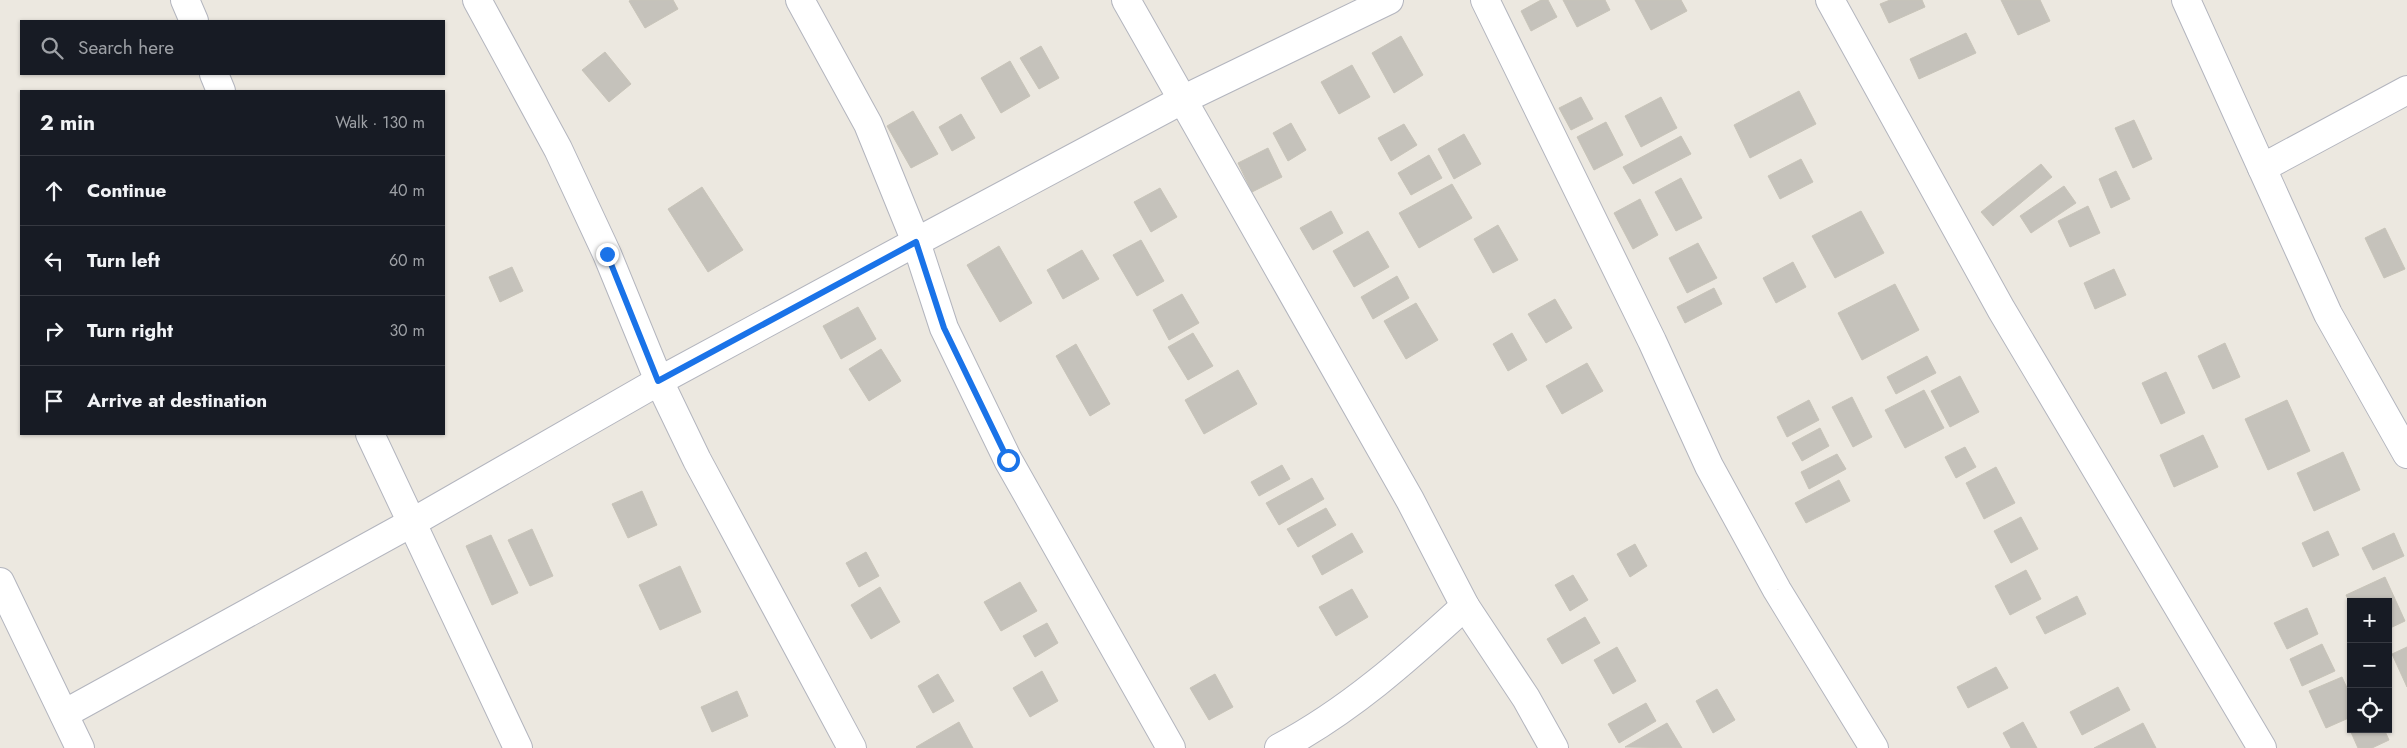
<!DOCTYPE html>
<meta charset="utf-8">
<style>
:root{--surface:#171b24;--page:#20242c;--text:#f1f3f6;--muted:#9ea1a6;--line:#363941}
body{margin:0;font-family:Jost,sans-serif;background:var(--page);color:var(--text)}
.controls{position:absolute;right:15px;bottom:15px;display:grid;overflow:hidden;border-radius:0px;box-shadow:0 1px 4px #0004}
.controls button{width:45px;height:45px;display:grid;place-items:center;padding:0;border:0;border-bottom:1px solid var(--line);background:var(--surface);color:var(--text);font:25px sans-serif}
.stop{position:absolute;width:15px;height:15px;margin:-11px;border:4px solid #1a73e8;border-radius:50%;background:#fff}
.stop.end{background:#1a73e8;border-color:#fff;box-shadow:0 1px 5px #0008}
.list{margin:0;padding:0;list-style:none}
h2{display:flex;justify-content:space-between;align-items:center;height:65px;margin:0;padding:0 20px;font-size:21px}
h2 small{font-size:16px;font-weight:400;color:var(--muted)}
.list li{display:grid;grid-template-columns:32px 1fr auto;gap:15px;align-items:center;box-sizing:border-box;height:70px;padding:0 20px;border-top:1px solid var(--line)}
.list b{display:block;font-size:19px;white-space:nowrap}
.list em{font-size:16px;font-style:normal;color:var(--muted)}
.icon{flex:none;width:28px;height:28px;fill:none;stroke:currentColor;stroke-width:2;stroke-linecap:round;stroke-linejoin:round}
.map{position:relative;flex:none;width:2407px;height:748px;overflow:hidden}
.search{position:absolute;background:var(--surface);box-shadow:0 1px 4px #0004;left:20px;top:20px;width:425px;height:55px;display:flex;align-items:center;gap:12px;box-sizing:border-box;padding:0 18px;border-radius:0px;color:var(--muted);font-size:19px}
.panel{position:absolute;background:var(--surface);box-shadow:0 1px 4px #0004;left:20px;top:90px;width:425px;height:345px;border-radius:0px}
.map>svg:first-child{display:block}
.building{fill:#c5c2bb;stroke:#c8c4b9}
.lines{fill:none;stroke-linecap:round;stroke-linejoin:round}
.street-casing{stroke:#b3b5be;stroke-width:30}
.street{stroke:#fff;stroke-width:28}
.route{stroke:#1a73e8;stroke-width:6}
</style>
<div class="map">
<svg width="2407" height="748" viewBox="0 0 2407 748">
<rect width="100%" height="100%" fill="#ece8e0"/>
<g class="building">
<polygon points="631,0 673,0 678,9 645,28 629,1"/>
<polygon points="1541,0 1548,0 1557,17 1531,31 1521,11"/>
<polygon points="1563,0 1605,0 1610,10 1577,27"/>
<polygon points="1635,0 1681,0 1687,11 1651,30"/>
<polygon points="1890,0 1922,0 1925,7 1889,23 1880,4"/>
<polygon points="2001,0 2040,0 2050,21 2018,35"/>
<polygon points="1966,33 1976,53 1919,79 1910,59"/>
<polygon points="1401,36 1423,75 1394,93 1372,53"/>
<polygon points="1041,46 1059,78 1039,89 1020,58"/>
<polygon points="605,52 631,84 609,102 582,70"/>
<polygon points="1010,61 1030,96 1001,113 981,78"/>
<polygon points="1352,65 1370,97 1339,114 1321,82"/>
<polygon points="1799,91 1816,124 1750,158 1734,125"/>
<polygon points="1581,97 1593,119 1571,130 1559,108"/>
<polygon points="1661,97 1677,128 1641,147 1625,116"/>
<polygon points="913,111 938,154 911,168 887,126"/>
<polygon points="961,114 975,138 952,151 939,127"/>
<polygon points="2134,120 2152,159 2133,168 2115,128"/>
<polygon points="1606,122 1623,155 1594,170 1577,137"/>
<polygon points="1291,123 1306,150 1288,161 1273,133"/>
<polygon points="1404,124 1417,145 1391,161 1378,138"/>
<polygon points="1464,134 1481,164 1454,179 1438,149"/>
<polygon points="1681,136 1691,154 1633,184 1623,167"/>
<polygon points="1268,148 1282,177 1252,192 1238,163"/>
<polygon points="1429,155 1442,178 1411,195 1398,173"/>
<polygon points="1801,159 1813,182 1780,199 1768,176"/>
<polygon points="2041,164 2052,177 1993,226 1981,212"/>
<polygon points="2116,171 2130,199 2111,208 2099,179"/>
<polygon points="1681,178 1702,218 1676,231 1655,192"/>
<polygon points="1452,184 1472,218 1419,248 1399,213"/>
<polygon points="2064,186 2076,203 2031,233 2020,216"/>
<polygon points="702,187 743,250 708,272 668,209"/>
<polygon points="1160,188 1177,217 1151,232 1134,202"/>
<polygon points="1640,199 1658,235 1633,249 1614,213"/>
<polygon points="2088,206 2100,233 2070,247 2058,221"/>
<polygon points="1331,211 1343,233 1313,250 1300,228"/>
<polygon points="1861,211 1884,253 1835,278 1812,236"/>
<polygon points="1498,225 1518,260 1493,273 1474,239"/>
<polygon points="2385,228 2405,269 2384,278 2365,238"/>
<polygon points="1368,231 1389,267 1354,287 1333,251"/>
<polygon points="1141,240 1164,281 1137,296 1113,255"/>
<polygon points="1698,243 1717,278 1687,293 1669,258"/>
<polygon points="999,246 1032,303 1000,322 967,265"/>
<polygon points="1082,250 1099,279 1063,299 1047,270"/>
<polygon points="1793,262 1806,287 1776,303 1763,278"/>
<polygon points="512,267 523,291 500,302 489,277"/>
<polygon points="2114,269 2126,295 2095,309 2084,283"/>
<polygon points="1397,276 1409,298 1373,319 1361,297"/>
<polygon points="1895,284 1919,330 1862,360 1838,313"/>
<polygon points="1714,288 1722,304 1685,323 1677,307"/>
<polygon points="1182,294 1199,323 1169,340 1153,310"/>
<polygon points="1555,299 1572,328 1546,343 1528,314"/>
<polygon points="1416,303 1438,340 1406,359 1384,321"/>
<polygon points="858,307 876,339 841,359 823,326"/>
<polygon points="1193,333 1213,366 1188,380 1168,347"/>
<polygon points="1512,333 1527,360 1508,371 1493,344"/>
<polygon points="2225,343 2240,377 2213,389 2198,356"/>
<polygon points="1076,344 1110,404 1090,416 1056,356"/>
<polygon points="881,349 901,381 869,401 849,369"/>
<polygon points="1927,356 1936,373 1896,394 1887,377"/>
<polygon points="1587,363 1603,391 1562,414 1546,386"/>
<polygon points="1238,370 1257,404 1204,434 1185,400"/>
<polygon points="2166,372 2185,413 2161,424 2142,383"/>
<polygon points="1960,376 1979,412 1950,427 1931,391"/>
<polygon points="1924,390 1944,428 1905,448 1885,410"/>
<polygon points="1852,397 1872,437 1853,447 1832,407"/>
<polygon points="1809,400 1819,420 1787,437 1777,417"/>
<polygon points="2287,400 2310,451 2268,470 2245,419"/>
<polygon points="1820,428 1829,446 1802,461 1792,443"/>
<polygon points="2203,435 2218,467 2174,487 2160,455"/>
<polygon points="1965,447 1976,467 1956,478 1945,457"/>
<polygon points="2343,452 2360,490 2314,511 2297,473"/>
<polygon points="1837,454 1846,469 1809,489 1801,472"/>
<polygon points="1282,465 1290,479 1259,496 1251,482"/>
<polygon points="1996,467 2015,503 1984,519 1966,483"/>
<polygon points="1312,478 1324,499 1279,525 1266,503"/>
<polygon points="1839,480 1850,501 1806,523 1795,503"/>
<polygon points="642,491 657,525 628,538 612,504"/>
<polygon points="1326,508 1336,525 1298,547 1287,529"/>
<polygon points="2021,517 2038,549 2011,563 1994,531"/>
<polygon points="532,529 553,576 530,586 508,540"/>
<polygon points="2328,531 2339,555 2313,567 2302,543"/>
<polygon points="1352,533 1363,552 1322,575 1312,556"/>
<polygon points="2394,533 2404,556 2373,570 2362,548"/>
<polygon points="491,535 518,593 492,605 466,546"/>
<polygon points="1635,544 1647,566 1630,577 1617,554"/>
<polygon points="866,552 879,576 859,587 846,563"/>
<polygon points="680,566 701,612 660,630 639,585"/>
<polygon points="2026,570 2041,599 2010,615 1995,586"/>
<polygon points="1573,575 1588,600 1570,611 1555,585"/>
<polygon points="2385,577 2405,621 2388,629 2388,602 2351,602 2351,605 2346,595"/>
<polygon points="1020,582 1037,611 1001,631 984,602"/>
<polygon points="880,587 900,622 871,639 851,605"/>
<polygon points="1352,589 1368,617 1336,636 1319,607"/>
<polygon points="2077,596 2086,614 2045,634 2036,617"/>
<polygon points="2307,608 2318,634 2287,649 2274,623"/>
<polygon points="1585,617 1600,643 1562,664 1547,639"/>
<polygon points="1047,623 1058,643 1035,657 1023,636"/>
<polygon points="2322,644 2335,671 2302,686 2290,659"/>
<polygon points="1617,647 1636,681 1613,694 1594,660"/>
<polygon points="2407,647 2407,687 2392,654"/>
<polygon points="1996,667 2008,688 1968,708 1957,687"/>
<polygon points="1042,671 1058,701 1030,717 1013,688"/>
<polygon points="938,674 954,701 933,713 918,686"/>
<polygon points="1215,674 1233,707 1209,720 1190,688"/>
<polygon points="2342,677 2351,697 2351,717 2326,728 2309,691"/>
<polygon points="2118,687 2130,710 2082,735 2070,712"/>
<polygon points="1717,689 1735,720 1713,733 1696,701"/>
<polygon points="737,691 748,716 712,732 701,707"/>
<polygon points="1646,703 1656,721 1619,743 1608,724"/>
<polygon points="959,722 973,748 917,748 916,747"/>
<polygon points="2023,722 2037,748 2011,748 2003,733"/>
<polygon points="1667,723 1682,748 1625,747"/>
<polygon points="2143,723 2156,748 2094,748"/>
<polygon points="2384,729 2389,740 2372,748 2358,748 2350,730"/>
</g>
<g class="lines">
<g class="street-casing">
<g id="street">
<polyline points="185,0 194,21"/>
<polyline points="477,0 558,149 607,254 659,381 697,460 852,748"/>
<polyline points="800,0 868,124 916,242 944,328 1008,460 1171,748"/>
<polyline points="1126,0 1410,500 1465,606 1526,698 1554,748"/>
<polyline points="1485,0 1652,341 1709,466 1777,590 1874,748"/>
<polyline points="1830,0 2001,309 2262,748"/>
<polyline points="2186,0 2328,314 2407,454"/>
<polyline points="214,74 221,91"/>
<polyline points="2262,168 2407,90"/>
<polyline points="370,434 518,748"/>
<polyline points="0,582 80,748"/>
<polyline points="64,714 413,522 659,381 916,242 1182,100 1389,0"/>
<path d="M1279,748c70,-37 128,-89 186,-142"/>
</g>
</g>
<use href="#street" class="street"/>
</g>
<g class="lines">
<polyline class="route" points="607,254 658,381 916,242 944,328 1008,460"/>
</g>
</svg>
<div class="controls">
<button>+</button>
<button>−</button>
<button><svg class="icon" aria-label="locate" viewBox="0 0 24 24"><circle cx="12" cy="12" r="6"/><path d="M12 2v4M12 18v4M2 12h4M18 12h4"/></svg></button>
</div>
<div class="stop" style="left:1008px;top:460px"></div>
<div class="stop end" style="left:607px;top:254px"></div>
<div class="search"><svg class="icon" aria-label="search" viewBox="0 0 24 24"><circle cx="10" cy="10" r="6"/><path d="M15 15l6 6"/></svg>Search here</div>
<section class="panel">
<h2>2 min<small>Walk · 130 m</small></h2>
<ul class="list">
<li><svg class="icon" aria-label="ahead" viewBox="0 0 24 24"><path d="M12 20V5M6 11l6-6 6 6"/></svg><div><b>Continue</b></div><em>40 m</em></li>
<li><svg class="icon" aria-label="left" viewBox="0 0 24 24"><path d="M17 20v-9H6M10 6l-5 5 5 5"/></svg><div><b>Turn left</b></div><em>60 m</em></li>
<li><svg class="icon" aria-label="right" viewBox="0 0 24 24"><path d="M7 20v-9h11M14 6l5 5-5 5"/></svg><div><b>Turn right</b></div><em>30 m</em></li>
<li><svg class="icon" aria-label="arrive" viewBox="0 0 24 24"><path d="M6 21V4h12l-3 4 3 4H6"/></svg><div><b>Arrive at destination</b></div></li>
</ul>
</section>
</div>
